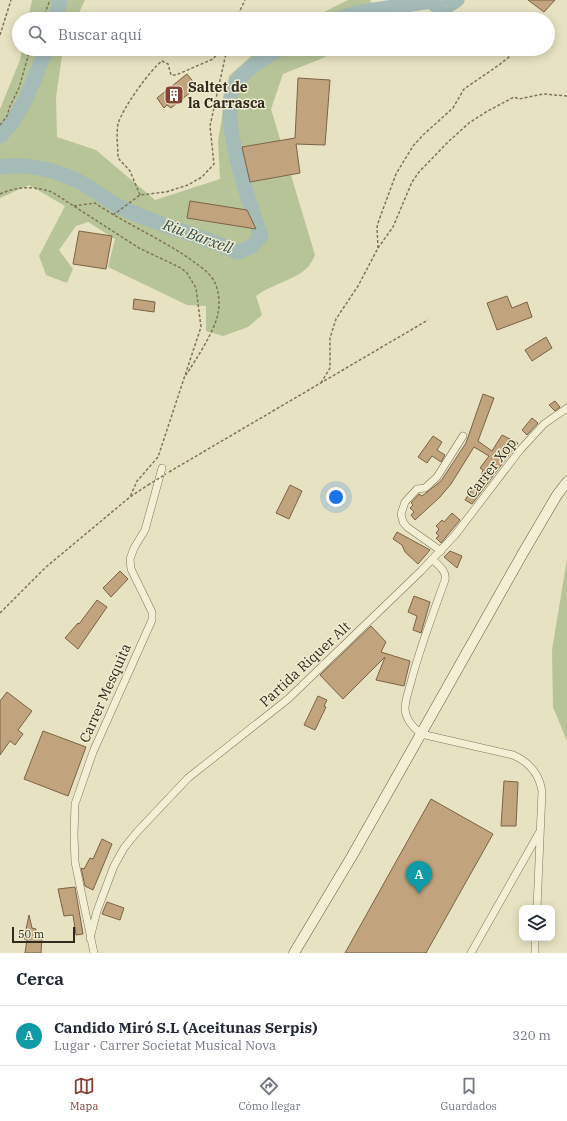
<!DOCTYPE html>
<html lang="es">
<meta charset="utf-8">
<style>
:root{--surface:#fff;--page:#f6f6f7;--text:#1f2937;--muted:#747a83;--line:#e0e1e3;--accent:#864133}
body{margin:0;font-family:"IBM Plex Serif",serif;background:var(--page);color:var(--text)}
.controls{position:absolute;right:12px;bottom:12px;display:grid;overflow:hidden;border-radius:8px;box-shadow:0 2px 10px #0003}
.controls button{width:36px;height:36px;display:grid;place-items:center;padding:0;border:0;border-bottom:1px solid var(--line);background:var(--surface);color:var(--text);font:20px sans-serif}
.scale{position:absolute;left:12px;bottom:10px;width:63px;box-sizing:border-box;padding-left:4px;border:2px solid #312a1e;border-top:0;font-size:11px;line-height:14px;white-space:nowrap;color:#312a1e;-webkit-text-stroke:3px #f0ecd1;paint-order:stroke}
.you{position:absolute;left:336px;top:497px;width:14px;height:14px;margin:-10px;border:3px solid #fff;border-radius:50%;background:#1a73e8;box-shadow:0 0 0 6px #1a73e833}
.badge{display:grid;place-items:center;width:26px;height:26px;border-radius:50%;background:var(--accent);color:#fff;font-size:13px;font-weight:700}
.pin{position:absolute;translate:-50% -33px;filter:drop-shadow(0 1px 2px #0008)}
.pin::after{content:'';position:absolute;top:21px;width:14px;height:12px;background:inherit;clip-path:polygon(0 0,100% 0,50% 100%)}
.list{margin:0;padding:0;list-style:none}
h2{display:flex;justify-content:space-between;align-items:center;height:52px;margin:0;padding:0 16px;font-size:17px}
h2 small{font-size:13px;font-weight:400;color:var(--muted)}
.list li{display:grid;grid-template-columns:26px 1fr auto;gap:12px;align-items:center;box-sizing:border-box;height:60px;padding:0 16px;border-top:1px solid var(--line)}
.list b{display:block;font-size:15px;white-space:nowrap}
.list p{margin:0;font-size:13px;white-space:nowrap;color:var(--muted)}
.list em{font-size:13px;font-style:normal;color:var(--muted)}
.icon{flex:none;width:22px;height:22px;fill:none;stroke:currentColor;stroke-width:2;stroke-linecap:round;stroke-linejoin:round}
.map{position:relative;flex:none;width:567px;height:953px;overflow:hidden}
.search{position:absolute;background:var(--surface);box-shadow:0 2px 10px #0003;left:12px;right:12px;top:12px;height:44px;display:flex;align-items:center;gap:10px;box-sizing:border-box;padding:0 14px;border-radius:22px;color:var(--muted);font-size:15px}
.sheet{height:112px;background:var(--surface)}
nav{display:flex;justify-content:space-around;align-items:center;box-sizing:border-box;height:56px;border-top:1px solid var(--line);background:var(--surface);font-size:11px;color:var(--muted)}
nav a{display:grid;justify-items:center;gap:2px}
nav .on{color:var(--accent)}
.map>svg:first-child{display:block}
.green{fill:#b7c498}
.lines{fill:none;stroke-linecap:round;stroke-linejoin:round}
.river{stroke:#a4bbb8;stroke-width:15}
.building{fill:#c1a47d;stroke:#7b6345}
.street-casing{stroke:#7f745b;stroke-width:8}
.secondary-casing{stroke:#61553f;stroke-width:11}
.path{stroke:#7f745b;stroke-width:1.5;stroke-dasharray:3 2;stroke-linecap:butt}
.street{stroke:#f3efd4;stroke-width:7}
.secondary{stroke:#f3efd4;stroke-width:10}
.path-bridge{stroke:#7f745b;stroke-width:1.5;stroke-dasharray:3 2;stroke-linecap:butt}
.labels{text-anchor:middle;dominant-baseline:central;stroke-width:3;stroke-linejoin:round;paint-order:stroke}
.poi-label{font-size:14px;font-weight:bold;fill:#312a1e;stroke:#f0ecd1;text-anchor:start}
.street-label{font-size:14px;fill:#312a1e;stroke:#f0ecd1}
.water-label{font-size:15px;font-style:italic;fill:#2f4b4e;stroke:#f0ecd1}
</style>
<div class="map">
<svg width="567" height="953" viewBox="0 0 567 953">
<rect width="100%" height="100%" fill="#e7e2c2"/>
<g class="green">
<polygon points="32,0 85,0 76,19 28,19"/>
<polygon points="348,0 370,0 380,19 310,19"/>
<path d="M22,49h41l-7,48 1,40 39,13 59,50 65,-21 -2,-38 11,-65 30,-27h80l-16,9 -40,16 -12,35 44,146c-2,4 -4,8 -6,11 -11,13 -39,19 -53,30l6,19 -14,12 -25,9 -17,-5v-25l-19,-1 -79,-38 7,-28 -27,-17 -12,4 -17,24 14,19 -6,14 -21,-8 -7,-19 26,-50 -36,-21 -29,13v-89l20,-49z"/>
<polygon points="567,559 567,741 553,707 552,650"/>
</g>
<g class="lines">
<g class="river">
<polyline points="56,19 60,0"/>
<polyline points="338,19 356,13 431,1 441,10 457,0"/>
<path d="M0,136c25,-25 33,-55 46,-87"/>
<path d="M0,167c35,-4 66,5 95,24 8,5 15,11 23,15 38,19 80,28 119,46l14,-5 10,-11c-11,-31 -45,-126 -25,-153 10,-15 28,-24 43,-34"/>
</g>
</g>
<g class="building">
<polygon points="528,0 555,0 544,12"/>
<polygon points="187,74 195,84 190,88 192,91 171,108 167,105 164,108 157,98"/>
<polygon points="298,78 330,80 325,145 296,144 300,173 250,182 242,147 295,138"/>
<polygon points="190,201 247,210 256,229 187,218"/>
<polygon points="79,231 112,236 106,269 73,264"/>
<polygon points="507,296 512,308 527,302 532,317 497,330 487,303"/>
<polygon points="134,299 155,302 154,312 133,309"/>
<polygon points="546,337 552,348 532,361 525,350"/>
<polygon points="483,394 494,398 478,441 492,451 502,435 518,443 472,504 465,500 481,476 483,470 480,468 489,456 474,447 451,484 440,497 415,520 411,515 414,512 410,508 413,505 411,503 419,494 422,496 441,481 466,443"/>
<polygon points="555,401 560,407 555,411 549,405"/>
<polygon points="532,418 538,423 527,435 522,430"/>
<polygon points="433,436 442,442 437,450 445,455 441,462 432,456 427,463 418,457"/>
<polygon points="290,485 302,491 289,519 276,513"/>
<polygon points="452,513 460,520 441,543 436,538 439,536 436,533 439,529 436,526 442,520 444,522"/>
<polygon points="397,532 430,550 418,564 405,552 402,545 393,539"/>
<polygon points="450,551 462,556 457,568 444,557"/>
<polygon points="120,571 128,579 111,597 103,588"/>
<polygon points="414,596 430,602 421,633 413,630 417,616 408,612"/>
<polygon points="97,600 107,607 78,649 65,638 78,623 79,624"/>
<polygon points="371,626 386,642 381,652 410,661 404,686 376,680 385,657 343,699 320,675"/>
<polygon points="7,692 32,711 18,730 23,734 15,745 10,741 0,755 0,701"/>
<polygon points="318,696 327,700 324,706 326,707 315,730 304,725"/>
<polygon points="43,731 86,747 68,796 24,779"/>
<polygon points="504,781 518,782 516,826 501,826"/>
<polygon points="431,799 493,834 426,953 345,953"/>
<polygon points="102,839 112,844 93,890 85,886 81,868 84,869 90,858 93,859"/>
<polygon points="75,887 83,934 76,935 73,915 64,916 58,889"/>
<polygon points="107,902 124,908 120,920 102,914"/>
<polygon points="29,915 32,928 36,929 35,936 42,938 41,953 25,953 27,939 24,939"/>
</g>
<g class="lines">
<g class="street-casing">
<g id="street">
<polyline points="441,551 407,527 403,522 401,514 405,502 417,489 425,488 437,477 463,436"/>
<path d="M432,559c6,6 15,12 13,21 -12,34 -25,67 -34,102 -2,8 -6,18 -6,27 1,11 8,18 16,25l92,21c16,7 26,18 29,36l-5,117"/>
<polyline points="90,938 97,911 114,866 124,848 137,832 188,778 288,699 421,571 455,535 520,450 544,424 567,408"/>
<polyline points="94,953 75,862 74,835 75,804 93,752 152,620 152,612 131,569 130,559 134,548 145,530 162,468"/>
<polyline points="471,953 539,833"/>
<polyline points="535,953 535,938"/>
</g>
</g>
<g class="secondary-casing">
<polyline id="secondary" points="294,953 352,856 523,553 557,495 567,482"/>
</g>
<g class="path">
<polyline points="43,19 50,0"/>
<polyline points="236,19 245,0"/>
<polyline points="548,33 552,35"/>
<polyline points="0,35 11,0"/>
<polyline points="0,125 7,116 10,106 19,88 30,49"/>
<path d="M0,194c18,-8 34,-8 52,-2l87,56 42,20 6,5 9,15 5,39 -43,130 -21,24 -7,16"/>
<path d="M140,195l-10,-24 -12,-13c0,-11 -2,-23 0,-34 4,-15 32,-54 44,-63l6,3 3,11h5l37,-16 8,-10"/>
<path d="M74,206l21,-3c32,22 68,36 99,59 7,5 16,11 20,19 5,8 6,23 4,32 -2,16 -23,48 -32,62"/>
<polyline points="113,215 140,195 166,192 188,185 202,177 214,164 210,126 227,49"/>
<polyline points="378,248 377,227 379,220 396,174 413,146 423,135 453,108 464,89 499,65 519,49"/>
<polyline points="321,383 330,368 330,338 336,319 358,286 378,248 393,227 412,182 419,172 448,142 469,123 486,112 514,97 519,99 543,94 567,96"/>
<polyline points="169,472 428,320"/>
<polyline points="0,613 46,567 130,497 148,485"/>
</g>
<use href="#street" class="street"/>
<use href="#secondary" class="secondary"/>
<polyline class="path-bridge" points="148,485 166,474"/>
</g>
<defs>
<g id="building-square" transform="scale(1)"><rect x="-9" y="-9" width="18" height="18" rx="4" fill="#864133" stroke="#f0ecd1"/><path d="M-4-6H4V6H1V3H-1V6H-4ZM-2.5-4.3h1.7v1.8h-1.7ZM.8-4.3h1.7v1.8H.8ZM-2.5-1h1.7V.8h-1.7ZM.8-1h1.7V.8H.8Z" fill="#fff"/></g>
</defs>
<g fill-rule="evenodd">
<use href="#building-square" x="174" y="95"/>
</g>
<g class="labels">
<g class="poi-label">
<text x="188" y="87">Saltet de<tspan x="188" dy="16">la Carrasca</tspan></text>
</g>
<g class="street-label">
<text transform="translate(491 468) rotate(-52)">Carrer Xop</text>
<text transform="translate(305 664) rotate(-43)">Partida Riquer Alt</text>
<text transform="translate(105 693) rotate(-66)">Carrer Mesquita</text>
</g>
<g class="water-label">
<text transform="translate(198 236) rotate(20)">Riu Barxell</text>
</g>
</g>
</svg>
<div class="controls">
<button><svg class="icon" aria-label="layers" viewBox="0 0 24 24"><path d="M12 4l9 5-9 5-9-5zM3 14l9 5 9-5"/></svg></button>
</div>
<div class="scale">50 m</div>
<div class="you"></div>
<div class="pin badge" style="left:419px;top:894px;background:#0f9aa8">A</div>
<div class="search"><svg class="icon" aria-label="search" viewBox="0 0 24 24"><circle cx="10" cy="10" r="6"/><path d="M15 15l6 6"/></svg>Buscar aquí</div>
</div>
<section class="sheet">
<h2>Cerca<small></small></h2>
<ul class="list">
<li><span class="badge" style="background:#0f9aa8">A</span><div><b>Candido Miró S.L (Aceitunas Serpis)</b><p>Lugar · Carrer Societat Musical Nova</p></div><em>320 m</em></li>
</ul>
</section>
<nav>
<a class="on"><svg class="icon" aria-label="map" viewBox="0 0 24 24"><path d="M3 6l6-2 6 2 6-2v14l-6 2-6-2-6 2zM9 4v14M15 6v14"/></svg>Mapa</a>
<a><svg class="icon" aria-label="directions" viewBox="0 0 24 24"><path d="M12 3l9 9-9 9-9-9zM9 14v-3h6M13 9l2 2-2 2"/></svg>Cómo llegar</a>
<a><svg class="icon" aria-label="saved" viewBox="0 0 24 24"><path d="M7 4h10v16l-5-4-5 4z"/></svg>Guardados</a>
</nav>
